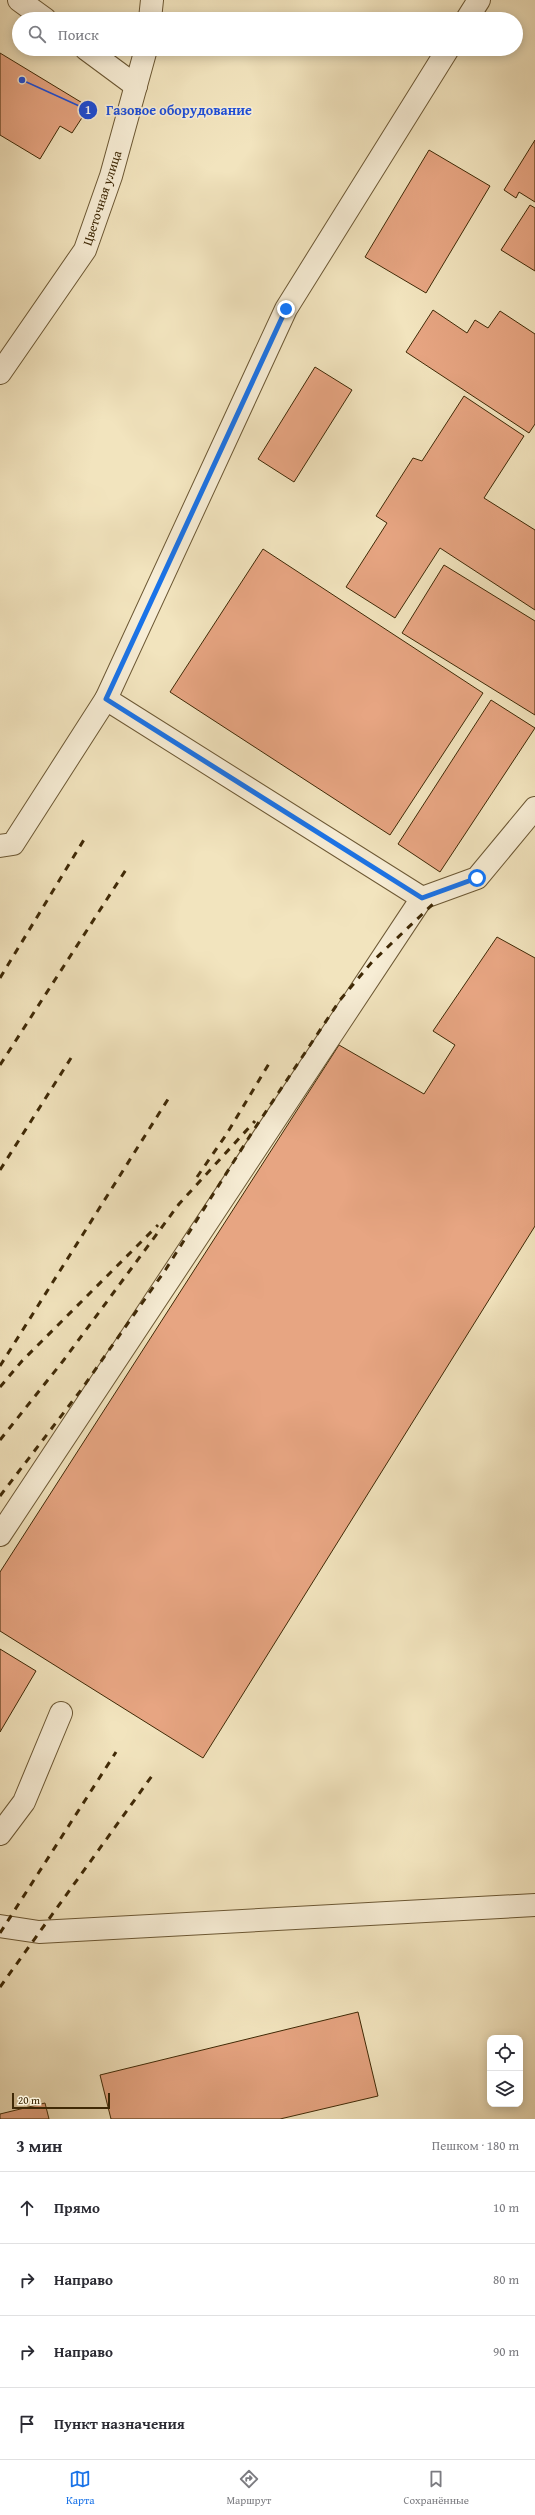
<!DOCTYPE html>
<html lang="ru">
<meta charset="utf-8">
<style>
:root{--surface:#fff;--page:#f2f2f3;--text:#2b2b33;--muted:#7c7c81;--line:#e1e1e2;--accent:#1a73e8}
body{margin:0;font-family:"Gentium Book Plus",serif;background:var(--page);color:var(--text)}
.controls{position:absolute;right:12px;bottom:12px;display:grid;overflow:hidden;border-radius:8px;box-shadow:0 2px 10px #0003}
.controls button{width:36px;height:36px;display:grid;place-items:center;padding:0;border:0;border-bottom:1px solid var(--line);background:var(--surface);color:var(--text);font:20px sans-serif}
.scale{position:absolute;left:12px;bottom:10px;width:98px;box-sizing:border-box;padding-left:4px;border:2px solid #3f2906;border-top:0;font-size:11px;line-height:14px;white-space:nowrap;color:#3f2906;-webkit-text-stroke:3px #f7edd5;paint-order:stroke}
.stop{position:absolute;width:12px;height:12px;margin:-9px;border:3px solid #1a73e8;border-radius:50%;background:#fff}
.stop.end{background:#1a73e8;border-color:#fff;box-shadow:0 1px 4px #0008}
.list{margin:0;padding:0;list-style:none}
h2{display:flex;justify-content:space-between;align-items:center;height:52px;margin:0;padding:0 16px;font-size:17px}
h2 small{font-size:13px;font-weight:400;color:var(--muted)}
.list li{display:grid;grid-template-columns:26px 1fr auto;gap:12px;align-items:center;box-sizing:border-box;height:72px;padding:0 16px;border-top:1px solid var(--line)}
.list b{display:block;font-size:15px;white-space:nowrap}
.list em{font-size:13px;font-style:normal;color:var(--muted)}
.icon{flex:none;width:22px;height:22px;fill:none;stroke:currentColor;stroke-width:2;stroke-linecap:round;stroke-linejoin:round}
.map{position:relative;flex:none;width:535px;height:2119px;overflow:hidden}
.search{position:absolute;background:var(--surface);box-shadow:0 2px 10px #0003;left:12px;right:12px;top:12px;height:44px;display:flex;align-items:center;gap:10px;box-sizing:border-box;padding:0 14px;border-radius:22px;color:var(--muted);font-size:15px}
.sheet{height:340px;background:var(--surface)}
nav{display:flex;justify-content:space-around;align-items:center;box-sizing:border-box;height:56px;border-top:1px solid var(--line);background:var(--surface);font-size:11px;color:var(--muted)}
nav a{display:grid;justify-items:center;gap:2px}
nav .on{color:var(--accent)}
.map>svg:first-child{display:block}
.building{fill:#e7a582;stroke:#3f2906}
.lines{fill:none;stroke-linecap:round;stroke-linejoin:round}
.minor-casing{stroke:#6c5834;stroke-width:24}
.minor{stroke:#f7edd5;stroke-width:22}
.rail{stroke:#3f2906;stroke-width:3;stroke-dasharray:7 7;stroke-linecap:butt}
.route{stroke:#1a73e8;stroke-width:5}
.labels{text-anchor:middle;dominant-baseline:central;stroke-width:3.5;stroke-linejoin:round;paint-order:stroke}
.street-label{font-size:13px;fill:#3f2906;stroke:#f7edd5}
.leader{fill:none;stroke:#1d4ed8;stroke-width:1.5}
.callout-dot{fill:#1d4ed8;stroke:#f7edd5;stroke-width:1.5}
.mark-label{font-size:12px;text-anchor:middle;font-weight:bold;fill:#fff}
.callout-label{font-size:14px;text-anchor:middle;font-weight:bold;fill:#1d4ed8;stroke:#f7edd5;stroke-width:3.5;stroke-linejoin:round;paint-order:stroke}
</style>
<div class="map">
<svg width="535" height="2119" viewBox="0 0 535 2119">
<rect width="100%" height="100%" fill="#f2e4be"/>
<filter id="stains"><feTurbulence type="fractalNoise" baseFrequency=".005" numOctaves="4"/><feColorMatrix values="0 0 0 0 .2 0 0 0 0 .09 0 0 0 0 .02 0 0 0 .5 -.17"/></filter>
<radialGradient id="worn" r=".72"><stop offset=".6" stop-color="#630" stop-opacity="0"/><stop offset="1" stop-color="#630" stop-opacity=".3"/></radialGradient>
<g class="building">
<polygon points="0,53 89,107 72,133 60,126 40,159 0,135"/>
<polygon points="535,140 535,202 519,192 516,198 504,190"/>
<polygon points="429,150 490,186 426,293 365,257"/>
<polygon points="530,205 535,208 535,271 501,250"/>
<polygon points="433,310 467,333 475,320 488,328 500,311 535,334 535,424 529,433 406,352"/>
<polygon points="315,367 352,390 294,482 258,459"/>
<polygon points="464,396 524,436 484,498 535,530 535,610 440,548 395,618 346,587 387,523 376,516 413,458 422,461"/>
<polygon points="263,549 483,693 390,835 170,692"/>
<polygon points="444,565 535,621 535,715 402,633"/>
<polygon points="491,700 535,728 440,872 398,844"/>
<polygon points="497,937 535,958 535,1226 203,1758 0,1631 0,1572 339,1045 424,1094 455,1045 433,1031"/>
<polygon points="0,1649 36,1671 0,1732"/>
<polygon points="358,2012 378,2096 280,2119 111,2119 100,2075"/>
<polygon points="45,2103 49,2119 0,2119 0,2114"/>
</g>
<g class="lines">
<g class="minor-casing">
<g id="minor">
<polyline points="19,0 45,19"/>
<polyline points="150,19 152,0"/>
<polyline points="467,19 479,0"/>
<polyline points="86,49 136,86"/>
<polyline points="0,373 85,250 111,176 146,49"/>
<polyline points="0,846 13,844 106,699"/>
<polyline points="422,898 106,699 286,309 448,49"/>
<polyline points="0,1535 422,898 477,878 535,808"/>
<polyline points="0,1834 24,1802 61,1713"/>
<polyline points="0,1926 39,1932 535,1905"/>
</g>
</g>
<use href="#minor" class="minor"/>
<g class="rail">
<polyline points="0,978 85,838"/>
<polyline points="0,1065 129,865"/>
<polyline points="0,1170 71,1058"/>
<polyline points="197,1177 226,1135 270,1062"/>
<polyline points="0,1366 170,1096"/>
<polyline points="0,1387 22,1361 158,1225"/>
<polyline points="0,1440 63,1361 179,1204 255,1121"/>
<polyline points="0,1496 81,1390 166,1269 253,1131 340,1000 372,962 435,902"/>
<polyline points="0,1933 116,1752"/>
<polyline points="0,1987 154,1773"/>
</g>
</g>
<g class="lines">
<polyline class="route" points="286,309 106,699 422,898 477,878"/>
</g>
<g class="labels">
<g class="street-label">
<text transform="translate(102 198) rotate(-72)">Цветочная улица</text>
</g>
</g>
<path class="leader" d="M22 80L88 110"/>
<g class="callout-dot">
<circle cx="22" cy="80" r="4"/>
<circle cx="88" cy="110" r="10"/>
</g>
<g class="mark-label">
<text x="88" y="114">1</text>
</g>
<g class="callout-label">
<text x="179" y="115">Газовое оборудование</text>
</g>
<rect width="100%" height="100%" filter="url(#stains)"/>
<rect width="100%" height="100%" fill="url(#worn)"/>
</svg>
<div class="controls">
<button><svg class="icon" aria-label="locate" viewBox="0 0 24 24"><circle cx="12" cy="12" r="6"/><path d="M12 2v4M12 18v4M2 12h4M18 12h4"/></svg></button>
<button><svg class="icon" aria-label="layers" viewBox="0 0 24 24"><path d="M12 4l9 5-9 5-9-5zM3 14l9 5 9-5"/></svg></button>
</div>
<div class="scale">20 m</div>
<div class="stop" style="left:477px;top:878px"></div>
<div class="stop end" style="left:286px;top:309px"></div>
<div class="search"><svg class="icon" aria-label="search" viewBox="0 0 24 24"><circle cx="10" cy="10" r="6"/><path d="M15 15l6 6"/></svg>Поиск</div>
</div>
<section class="sheet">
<h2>3 мин<small>Пешком · 180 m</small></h2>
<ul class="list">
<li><svg class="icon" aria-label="ahead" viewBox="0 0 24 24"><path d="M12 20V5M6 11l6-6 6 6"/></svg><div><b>Прямо</b></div><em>10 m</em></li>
<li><svg class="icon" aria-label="right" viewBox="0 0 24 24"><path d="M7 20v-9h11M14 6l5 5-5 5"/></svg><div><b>Направо</b></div><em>80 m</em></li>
<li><svg class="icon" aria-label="right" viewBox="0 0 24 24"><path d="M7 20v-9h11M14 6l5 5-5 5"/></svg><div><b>Направо</b></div><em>90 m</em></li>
<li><svg class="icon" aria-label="arrive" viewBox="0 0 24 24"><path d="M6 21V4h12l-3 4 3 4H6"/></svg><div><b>Пункт назначения</b></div></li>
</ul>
</section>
<nav>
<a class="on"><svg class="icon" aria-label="map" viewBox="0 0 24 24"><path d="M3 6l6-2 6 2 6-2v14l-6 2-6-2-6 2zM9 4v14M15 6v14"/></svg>Карта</a>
<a><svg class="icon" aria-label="directions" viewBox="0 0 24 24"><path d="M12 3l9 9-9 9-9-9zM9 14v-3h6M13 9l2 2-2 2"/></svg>Маршрут</a>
<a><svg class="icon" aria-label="saved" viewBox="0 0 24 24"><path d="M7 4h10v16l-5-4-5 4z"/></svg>Сохранённые</a>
</nav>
